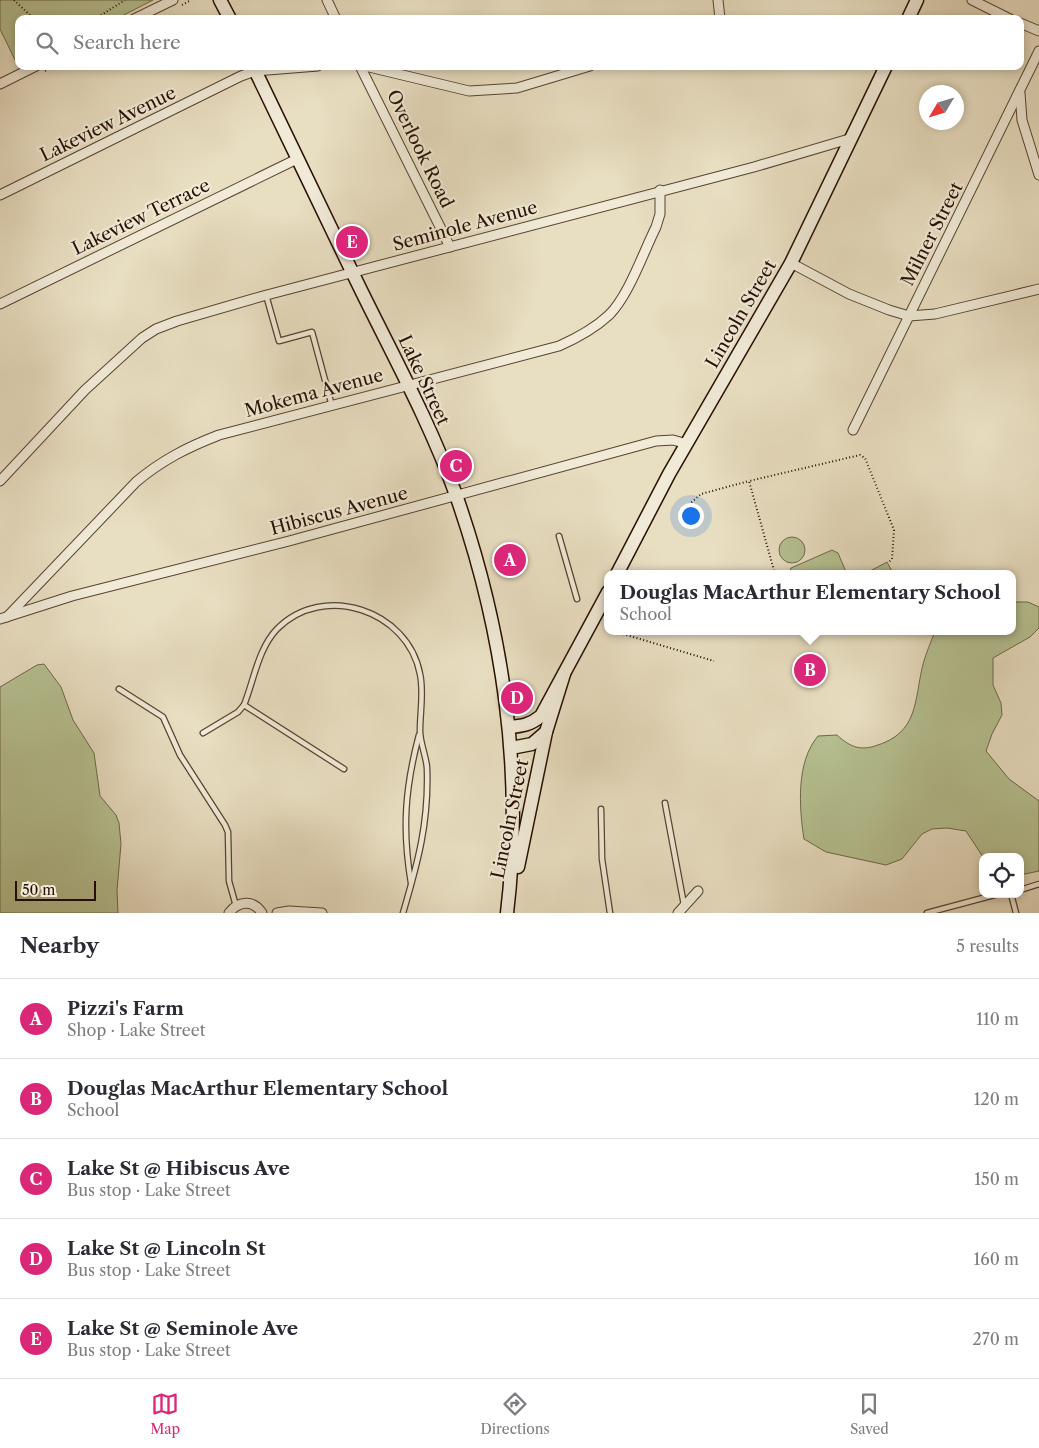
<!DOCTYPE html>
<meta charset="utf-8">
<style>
:root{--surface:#fff;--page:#f2f2f3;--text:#2b2b33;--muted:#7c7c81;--line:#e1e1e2;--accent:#db2777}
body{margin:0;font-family:"Libre Caslon Text",serif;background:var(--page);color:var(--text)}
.controls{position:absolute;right:15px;bottom:15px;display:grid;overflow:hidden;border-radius:10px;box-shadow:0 2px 8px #0003}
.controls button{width:45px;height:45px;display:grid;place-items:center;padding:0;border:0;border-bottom:1px solid var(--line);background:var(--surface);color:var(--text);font:25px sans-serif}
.compass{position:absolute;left:919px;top:85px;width:45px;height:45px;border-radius:50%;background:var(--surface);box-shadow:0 2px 8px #0003;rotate:232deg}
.scale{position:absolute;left:15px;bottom:12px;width:81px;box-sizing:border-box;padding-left:5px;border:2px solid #270f00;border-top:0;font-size:14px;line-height:18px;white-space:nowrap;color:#270f00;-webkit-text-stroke:4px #f0ead7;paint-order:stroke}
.you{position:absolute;left:690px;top:515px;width:18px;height:18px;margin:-12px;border:4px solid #fff;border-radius:50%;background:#1a73e8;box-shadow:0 0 0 8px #1a73e833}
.badge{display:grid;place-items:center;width:32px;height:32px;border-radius:50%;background:var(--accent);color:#fff;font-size:16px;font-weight:700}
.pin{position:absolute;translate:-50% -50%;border:2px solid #fff;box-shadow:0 1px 5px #0006}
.popup{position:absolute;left:604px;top:570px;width:412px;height:65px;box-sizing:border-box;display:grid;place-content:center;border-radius:10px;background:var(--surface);filter:drop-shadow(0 1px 4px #0005);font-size:16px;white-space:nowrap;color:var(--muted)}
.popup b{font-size:19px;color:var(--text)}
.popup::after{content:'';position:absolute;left:50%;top:100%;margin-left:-10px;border:10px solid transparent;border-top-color:var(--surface)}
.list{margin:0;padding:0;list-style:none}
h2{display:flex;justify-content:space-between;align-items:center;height:65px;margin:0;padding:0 20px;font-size:21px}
h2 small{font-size:16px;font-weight:400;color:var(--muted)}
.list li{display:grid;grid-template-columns:32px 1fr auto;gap:15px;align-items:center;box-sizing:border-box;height:80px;padding:0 20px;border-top:1px solid var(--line)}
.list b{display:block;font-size:19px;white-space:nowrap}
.list p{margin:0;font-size:16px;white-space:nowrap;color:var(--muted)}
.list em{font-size:16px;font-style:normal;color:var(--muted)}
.icon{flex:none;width:28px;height:28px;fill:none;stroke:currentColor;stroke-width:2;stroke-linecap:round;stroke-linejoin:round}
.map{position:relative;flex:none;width:1039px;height:913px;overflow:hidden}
.search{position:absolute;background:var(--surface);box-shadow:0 2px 8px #0003;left:15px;right:15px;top:15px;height:55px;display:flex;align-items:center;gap:12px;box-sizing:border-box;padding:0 18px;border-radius:10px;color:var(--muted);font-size:19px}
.sheet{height:465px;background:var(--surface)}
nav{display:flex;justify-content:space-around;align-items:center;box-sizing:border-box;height:70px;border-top:1px solid var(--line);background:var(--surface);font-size:14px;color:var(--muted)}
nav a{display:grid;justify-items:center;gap:2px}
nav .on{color:var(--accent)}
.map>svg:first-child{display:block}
.green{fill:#b6c192;stroke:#6e6849}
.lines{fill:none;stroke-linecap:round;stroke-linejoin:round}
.lane-casing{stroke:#574330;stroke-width:7}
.street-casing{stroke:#574330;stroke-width:11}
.secondary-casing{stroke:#270f00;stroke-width:15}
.path{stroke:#270f00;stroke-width:2;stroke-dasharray:1 2.5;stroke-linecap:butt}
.lane{stroke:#f0ead7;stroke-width:4.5}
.street{stroke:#f0ead7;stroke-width:9}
.secondary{stroke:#f0ead7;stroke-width:12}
.labels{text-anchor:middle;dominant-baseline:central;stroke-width:4.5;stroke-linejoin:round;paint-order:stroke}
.street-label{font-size:18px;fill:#270f00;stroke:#f0ead7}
</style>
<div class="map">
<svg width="1039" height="913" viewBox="0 0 1039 913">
<rect width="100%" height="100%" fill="#e8dec1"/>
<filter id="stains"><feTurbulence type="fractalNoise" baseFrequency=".004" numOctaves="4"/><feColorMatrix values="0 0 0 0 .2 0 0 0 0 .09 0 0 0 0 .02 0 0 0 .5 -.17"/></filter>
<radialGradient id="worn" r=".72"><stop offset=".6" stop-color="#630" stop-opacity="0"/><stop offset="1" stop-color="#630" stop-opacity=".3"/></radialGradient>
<g class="green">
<polygon points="0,0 153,0 116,19 19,19 19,66 23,66 19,68 0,29"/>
<circle cx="792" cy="550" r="13"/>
<polygon points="832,550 838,553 847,574 789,574 791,568"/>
<polygon points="887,562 893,573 871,574 870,571"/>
<path d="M1013,602h15l11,5v21l-9,9 -37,21v27l8,18 1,12 -10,19 -6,17 23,28 30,22v70l-19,4v-18h-37l-17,-26 -19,-3 -15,1 -10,5 -20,25 -16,6 -60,-13 -22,-13c-5,-32 -8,-77 14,-103l19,-1c12,11 22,16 38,11 44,-13 39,-45 48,-82 3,-11 8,-22 12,-33h77z"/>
<polygon points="44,664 61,687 73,720 94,753 100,796 116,815 119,823 121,844 117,890 118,913 0,913 0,687 37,665"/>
</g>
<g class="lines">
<g class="lane-casing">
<g id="lane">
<polyline points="266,295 279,341 312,332 332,406"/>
<polyline points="559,536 577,599"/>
<polyline points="119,689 163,717 180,755 225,825 228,832 229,881 236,906"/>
<polyline points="244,705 344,769"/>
<path d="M203,733l35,-21 6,-7c10,-25 14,-56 33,-76 46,-47 131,-19 143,45 4,18 0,38 0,57 0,12 6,24 7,37 2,54 -9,94 -24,145"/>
<polyline points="665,803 684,905"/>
<polyline points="601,809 602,859 610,913"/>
<path d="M411,883c-9,-54 -6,-95 8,-148"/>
<polyline points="1020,890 1039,884"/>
<polyline points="1011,894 1016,913"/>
<polyline points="927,913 998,894"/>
</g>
</g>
<g class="street-casing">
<g id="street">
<polyline points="327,0 336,19"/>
<polyline points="718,0 720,19"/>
<polyline points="972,0 1010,19"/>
<polyline points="134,19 173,0"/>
<polyline points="1020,23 1039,31"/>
<polyline points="360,66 450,247"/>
<polyline points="365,66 469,91 517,88 590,66"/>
<polyline points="0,84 36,66"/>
<polyline points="1020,93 1022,120 1039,175"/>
<polyline points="0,195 241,76 255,71 318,66"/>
<polyline points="791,263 849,294 889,310 909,316 935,314 1039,289"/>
<polyline points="0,304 297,159"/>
<polyline points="853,430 1039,51"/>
<polyline points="0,481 85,390 142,338 156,329 177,321 263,296 754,167 849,139"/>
<path d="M7,617l129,-135c26,-22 52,-35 83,-47l340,-89c18,-8 35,-17 50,-31 20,-20 34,-62 47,-88l4,-13v-24"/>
<polyline points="0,619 72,596 289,541 656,441 673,440 687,444"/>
<path d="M229,913c9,-12 24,-14 33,0"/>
<polyline points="277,913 289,911 322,913"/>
<polyline points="678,913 698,891"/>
</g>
</g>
<g class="secondary-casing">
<g id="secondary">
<polyline points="220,0 230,19"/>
<polyline points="908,19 917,0"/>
<path d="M253,66c35,72 69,144 104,216 34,70 73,140 99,213 47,134 68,277 51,418"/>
<polyline points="617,574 669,474 791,263 886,66"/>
<path d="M509,727c13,-1 21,-2 32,-11l67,-124"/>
<polyline points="511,748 532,744 546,732"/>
<polyline points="518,867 546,732 564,674"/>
</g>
</g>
<g class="path">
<polyline points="14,0 34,19"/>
<polyline points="182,5 191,0"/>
<polyline points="95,19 125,0"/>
<polyline points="118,19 124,16"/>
<polyline points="45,71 54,66"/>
<polyline points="686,507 701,494 749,481"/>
<polyline points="775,574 749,481 860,455 865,458 894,530 892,559 889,562"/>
<polyline points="613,631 714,661"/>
</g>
<use href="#lane" class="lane"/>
<use href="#street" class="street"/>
<use href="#secondary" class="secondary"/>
</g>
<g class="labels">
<g class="street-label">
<text transform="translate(108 124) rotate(-26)">Lakeview Avenue</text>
<text transform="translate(420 149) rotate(64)">Overlook Road</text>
<text transform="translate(141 217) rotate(-26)">Lakeview Terrace</text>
<text transform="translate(465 226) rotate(-15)">Seminole Avenue</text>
<text transform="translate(932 234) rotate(-63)">Milner Street</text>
<text transform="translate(741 314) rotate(-60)">Lincoln Street</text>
<text transform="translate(424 380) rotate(65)">Lake Street</text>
<text transform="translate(314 393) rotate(-15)">Mokema Avenue</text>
<text transform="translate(339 511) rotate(-15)">Hibiscus Avenue</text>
<text transform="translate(510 819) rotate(-78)">Lincoln Street</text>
</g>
</g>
<rect width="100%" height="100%" filter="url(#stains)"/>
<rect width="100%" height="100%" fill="url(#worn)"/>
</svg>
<div class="controls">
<button><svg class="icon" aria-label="locate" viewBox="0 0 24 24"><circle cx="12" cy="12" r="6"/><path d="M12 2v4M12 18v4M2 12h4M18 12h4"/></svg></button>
</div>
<svg class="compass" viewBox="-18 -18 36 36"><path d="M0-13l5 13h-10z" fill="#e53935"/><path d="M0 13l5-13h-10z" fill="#7c7c81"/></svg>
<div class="scale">50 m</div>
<div class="you"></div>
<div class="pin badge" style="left:510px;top:560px">A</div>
<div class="pin badge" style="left:810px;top:670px">B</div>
<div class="popup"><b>Douglas MacArthur Elementary School</b>School</div>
<div class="pin badge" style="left:456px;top:466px">C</div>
<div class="pin badge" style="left:517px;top:698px">D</div>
<div class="pin badge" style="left:352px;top:242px">E</div>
<div class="search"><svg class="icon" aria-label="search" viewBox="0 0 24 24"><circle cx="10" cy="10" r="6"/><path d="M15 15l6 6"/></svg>Search here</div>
</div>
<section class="sheet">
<h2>Nearby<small>5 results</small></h2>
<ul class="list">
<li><span class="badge">A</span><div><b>Pizzi's Farm</b><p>Shop · Lake Street</p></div><em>110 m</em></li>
<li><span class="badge">B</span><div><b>Douglas MacArthur Elementary School</b><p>School</p></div><em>120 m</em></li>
<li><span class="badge">C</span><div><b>Lake St @ Hibiscus Ave</b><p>Bus stop · Lake Street</p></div><em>150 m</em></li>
<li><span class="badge">D</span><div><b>Lake St @ Lincoln St</b><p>Bus stop · Lake Street</p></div><em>160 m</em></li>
<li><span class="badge">E</span><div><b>Lake St @ Seminole Ave</b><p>Bus stop · Lake Street</p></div><em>270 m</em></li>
</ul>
</section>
<nav>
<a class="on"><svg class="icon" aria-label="map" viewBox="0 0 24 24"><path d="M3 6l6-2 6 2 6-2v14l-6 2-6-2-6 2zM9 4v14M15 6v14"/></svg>Map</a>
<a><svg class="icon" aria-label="directions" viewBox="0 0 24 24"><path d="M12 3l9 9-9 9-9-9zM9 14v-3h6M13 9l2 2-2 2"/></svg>Directions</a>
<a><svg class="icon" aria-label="saved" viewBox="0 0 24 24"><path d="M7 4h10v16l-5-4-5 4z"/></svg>Saved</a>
</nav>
